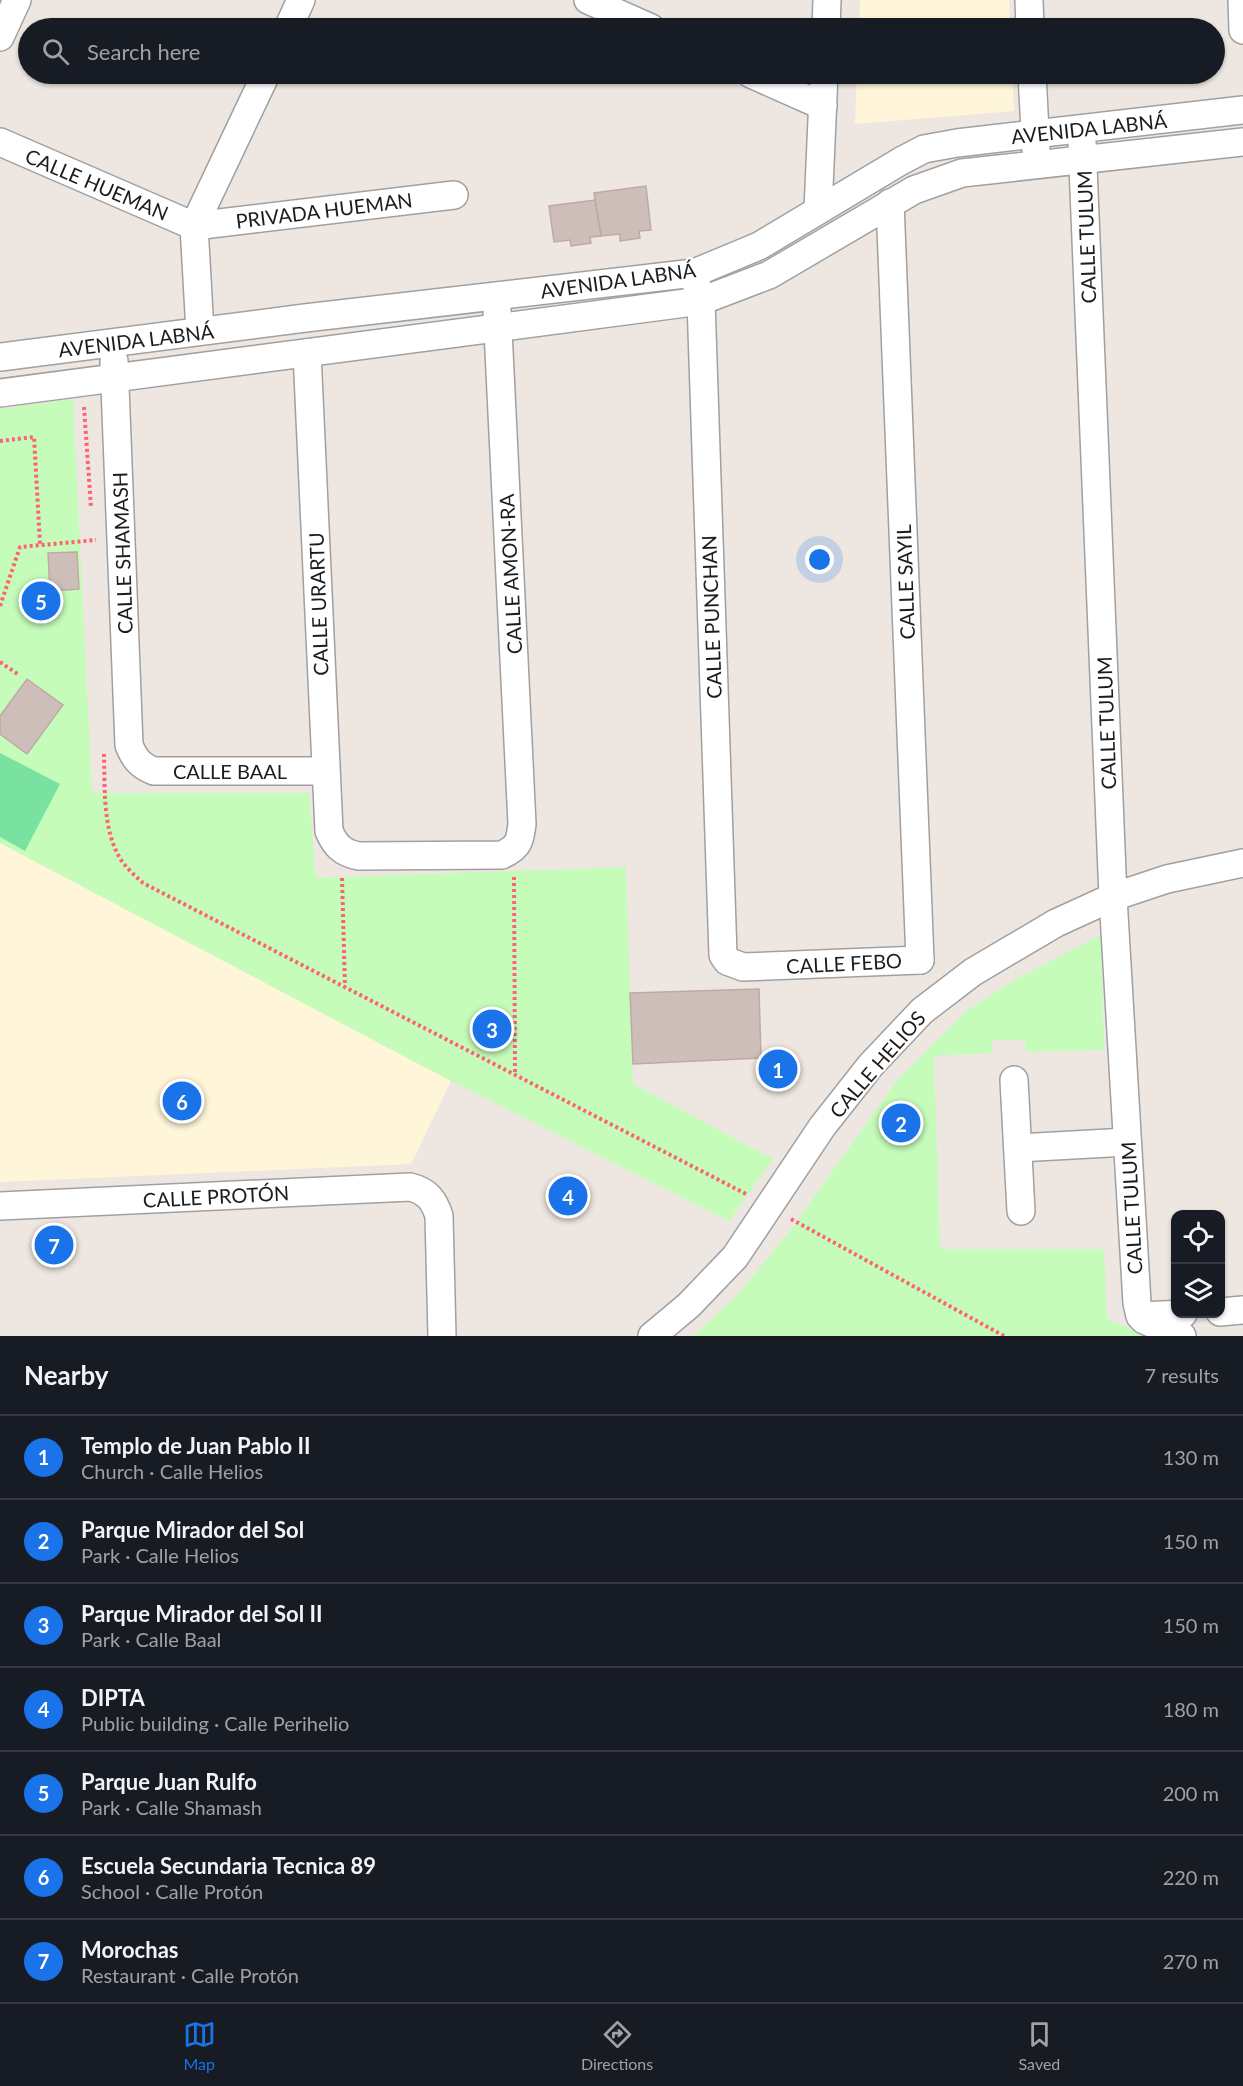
<!DOCTYPE html>
<meta charset="utf-8">
<style>
:root{--surface:#171b24;--page:#20242c;--text:#f1f3f6;--muted:#9ea1a6;--line:#363941;--accent:#1a73e8}
body{margin:0;font-family:Lato,sans-serif;background:var(--page);color:var(--text)}
.controls{position:absolute;right:18px;bottom:18px;display:grid;overflow:hidden;border-radius:12px;box-shadow:0 2px 4px #0004}
.controls button{width:54px;height:54px;display:grid;place-items:center;padding:0;border:0;border-bottom:2px solid var(--line);background:var(--surface);color:var(--text);font:30px sans-serif}
.you{position:absolute;left:820px;top:560px;width:21px;height:21px;margin:-15px;border:4px solid #fff;border-radius:50%;background:#1a73e8;box-shadow:0 0 0 9px #1a73e833}
.badge{display:grid;place-items:center;width:39px;height:39px;border-radius:50%;background:var(--accent);color:#fff;font-size:20px;font-weight:700}
.pin{position:absolute;translate:-50% -50%;border:3px solid #fff;box-shadow:0 2px 6px #0006}
.list{margin:0;padding:0;list-style:none}
h2{display:flex;justify-content:space-between;align-items:center;height:78px;margin:0;padding:0 24px;font-size:26px}
h2 small{font-size:20px;font-weight:400;color:var(--muted)}
.list li{display:grid;grid-template-columns:39px 1fr auto;gap:18px;align-items:center;box-sizing:border-box;height:84px;padding:0 24px;border-top:2px solid var(--line)}
.list b{display:block;font-size:22px;white-space:nowrap}
.list p{margin:0;font-size:20px;white-space:nowrap;color:var(--muted)}
.list em{font-size:20px;font-style:normal;color:var(--muted)}
.icon{flex:none;width:33px;height:33px;fill:none;stroke:currentColor;stroke-width:2;stroke-linecap:round;stroke-linejoin:round}
.map{position:relative;flex:none;width:1243px;height:1336px;overflow:hidden}
.search{position:absolute;background:var(--surface);box-shadow:0 2px 4px #0004;left:18px;right:18px;top:18px;height:66px;display:flex;align-items:center;gap:15px;box-sizing:border-box;padding:0 21px;border-radius:33px;color:var(--muted);font-size:22px}
.sheet{height:666px;background:var(--surface)}
nav{display:flex;justify-content:space-around;align-items:center;box-sizing:border-box;height:84px;border-top:2px solid var(--line);background:var(--surface);font-size:16px;color:var(--muted)}
nav a{display:grid;justify-items:center;gap:3px}
nav .on{color:var(--accent)}
.map>svg:first-child{display:block}
.education{fill:#fff6d9}
.park{fill:#c5fcba}
.pitch{fill:#7ae2a1}
.building{fill:#cebeba;stroke:#c1a9a3;stroke-width:1.5}
.lines{fill:none;stroke-linecap:round;stroke-linejoin:round}
.minor-casing{stroke:#a0a0a0;stroke-width:30}
.path{stroke:#ff6177;stroke-width:4;stroke-dasharray:3 3;stroke-linecap:butt}
.minor{stroke:#fff;stroke-width:27}
.labels{text-anchor:middle;dominant-baseline:central;stroke-width:4.5;stroke-linejoin:round;paint-order:stroke}
.street-label{font-size:20px;fill:#1c1c1c;stroke:#fff}
</style>
<div class="map">
<svg width="1243" height="1336" viewBox="0 0 1243 1336">
<rect width="100%" height="100%" fill="#eee7e1"/>
<g class="education">
<polygon points="860,0 1009,0 1010,28 859,28"/>
<polygon points="857,74 1012,74 1014,111 855,124"/>
<polygon points="0,843 451,1081 411,1164 0,1182"/>
</g>
<g class="park">
<polygon points="73,399 92,793 309,793 316,878 626,867 633,1084 773,1159 729,1221 451,1081 0,843 0,409"/>
<polygon points="1101,935 1104,1050 1026,1052 1025,1040 992,1040 992,1053 934,1056 940,1249 1104,1249 1107,1319 1149,1336 694,1336 739,1293 789,1232 899,1078 966,1011 1018,978"/>
</g>
<polygon class="pitch" points="0,753 60,784 25,851 0,837"/>
<g class="building">
<polygon points="646,186 651,230 639,231 640,238 620,241 620,234 601,236 594,193"/>
<polygon points="595,200 601,236 590,237 591,243 571,246 570,240 554,242 549,206"/>
<polygon points="77,552 79,589 50,591 48,553"/>
<polygon points="27,679 63,705 27,754 0,734 0,716"/>
<polygon points="759,989 761,1058 633,1064 630,993"/>
</g>
<g class="lines">
<g class="minor-casing">
<g id="minor">
<polyline points="588,0 651,28"/>
<polyline points="1029,0 1030,28"/>
<polyline points="1242,0 1243,30"/>
<polyline points="288,28 301,0"/>
<polyline points="826,28 827,0"/>
<polyline points="0,37 17,0"/>
<polyline points="751,74 823,106"/>
<polyline points="1032,74 1036,150"/>
<polyline points="0,142 194,226"/>
<polyline points="1082,142 1113,897 1137,1303 1140,1316 1144,1320 1182,1336"/>
<polyline points="890,203 920,960"/>
<polyline points="818,210 824,74"/>
<polyline points="194,226 454,195"/>
<polyline points="696,283 701,301 723,955 727,961 743,967 920,960"/>
<polyline points="200,331 194,226 266,74"/>
<path d="M307,353l22,478c6,14 13,22 30,25l143,-1c17,-8 18,-14 20,-31l-25,-514"/>
<polyline points="0,357 305,318 694,273 759,246 901,161 924,149 957,143 1243,110"/>
<path d="M114,361l15,384c5,13 11,21 25,26h171"/>
<polyline points="0,393 701,301 769,275 914,190 962,173 1243,142"/>
<polyline points="1014,1080 1021,1211"/>
<polyline points="1018,1148 1127,1142"/>
<path d="M0,1206l410,-19c17,4 24,13 29,29l3,120"/>
<polyline points="1220,1312 1243,1310"/>
<polyline points="1141,1316 1183,1314"/>
<polyline points="652,1336 689,1305 735,1257 822,1127 870,1066 922,1011 973,972 1056,923 1113,897 1167,879 1243,863"/>
</g>
</g>
<g class="path">
<polyline points="84,407 91,507"/>
<polyline points="0,441 34,437 40,544"/>
<polyline points="0,606 20,547 96,540"/>
<polyline points="0,662 19,675"/>
<path d="M104,754c1,35 -2,79 19,109 6,7 13,14 20,20l605,312"/>
<polyline points="514,877 515,1075"/>
<polyline points="342,878 345,987"/>
<polyline points="791,1219 1004,1336"/>
</g>
<use href="#minor" class="minor"/>
</g>
<g class="labels">
<g class="street-label">
<text transform="translate(1089 128) rotate(-6)">AVENIDA LABNÁ</text>
<text transform="translate(97 184) rotate(23)">CALLE HUEMAN</text>
<text transform="translate(324 210) rotate(-7)">PRIVADA HUEMAN</text>
<text transform="translate(1086 237) rotate(-92)">CALLE TULUM</text>
<text transform="translate(618 280) rotate(-8)">AVENIDA LABNÁ</text>
<text transform="translate(136 340) rotate(-7)">AVENIDA LABNÁ</text>
<text transform="translate(122 553) rotate(-92)">CALLE SHAMASH</text>
<text transform="translate(510 574) rotate(-93)">CALLE AMON-RA</text>
<text transform="translate(905 582) rotate(-92)">CALLE SAYIL</text>
<text transform="translate(318 604) rotate(-92)">CALLE URARTU</text>
<text transform="translate(711 617) rotate(-92)">CALLE PUNCHAN</text>
<text transform="translate(1106 723) rotate(-92)">CALLE TULUM</text>
<text x="230" y="771">CALLE BAAL</text>
<text transform="translate(844 963) rotate(-3)">CALLE FEBO</text>
<text transform="translate(877 1064) rotate(-49)">CALLE HELIOS</text>
<text transform="translate(216 1196) rotate(-3)">CALLE PROTÓN</text>
<text transform="translate(1131 1208) rotate(-93)">CALLE TULUM</text>
</g>
</g>
</svg>
<div class="controls">
<button><svg class="icon" aria-label="locate" viewBox="0 0 24 24"><circle cx="12" cy="12" r="6"/><path d="M12 2v4M12 18v4M2 12h4M18 12h4"/></svg></button>
<button><svg class="icon" aria-label="layers" viewBox="0 0 24 24"><path d="M12 4l9 5-9 5-9-5zM3 14l9 5 9-5"/></svg></button>
</div>
<div class="you"></div>
<div class="pin badge" style="left:778px;top:1069px">1</div>
<div class="pin badge" style="left:901px;top:1123px">2</div>
<div class="pin badge" style="left:492px;top:1029px">3</div>
<div class="pin badge" style="left:568px;top:1196px">4</div>
<div class="pin badge" style="left:41px;top:601px">5</div>
<div class="pin badge" style="left:182px;top:1101px">6</div>
<div class="pin badge" style="left:54px;top:1245px">7</div>
<div class="search"><svg class="icon" aria-label="search" viewBox="0 0 24 24"><circle cx="10" cy="10" r="6"/><path d="M15 15l6 6"/></svg>Search here</div>
</div>
<section class="sheet">
<h2>Nearby<small>7 results</small></h2>
<ul class="list">
<li><span class="badge">1</span><div><b>Templo de Juan Pablo II</b><p>Church · Calle Helios</p></div><em>130 m</em></li>
<li><span class="badge">2</span><div><b>Parque Mirador del Sol</b><p>Park · Calle Helios</p></div><em>150 m</em></li>
<li><span class="badge">3</span><div><b>Parque Mirador del Sol II</b><p>Park · Calle Baal</p></div><em>150 m</em></li>
<li><span class="badge">4</span><div><b>DIPTA</b><p>Public building · Calle Perihelio</p></div><em>180 m</em></li>
<li><span class="badge">5</span><div><b>Parque Juan Rulfo</b><p>Park · Calle Shamash</p></div><em>200 m</em></li>
<li><span class="badge">6</span><div><b>Escuela Secundaria Tecnica 89</b><p>School · Calle Protón</p></div><em>220 m</em></li>
<li><span class="badge">7</span><div><b>Morochas</b><p>Restaurant · Calle Protón</p></div><em>270 m</em></li>
</ul>
</section>
<nav>
<a class="on"><svg class="icon" aria-label="map" viewBox="0 0 24 24"><path d="M3 6l6-2 6 2 6-2v14l-6 2-6-2-6 2zM9 4v14M15 6v14"/></svg>Map</a>
<a><svg class="icon" aria-label="directions" viewBox="0 0 24 24"><path d="M12 3l9 9-9 9-9-9zM9 14v-3h6M13 9l2 2-2 2"/></svg>Directions</a>
<a><svg class="icon" aria-label="saved" viewBox="0 0 24 24"><path d="M7 4h10v16l-5-4-5 4z"/></svg>Saved</a>
</nav>
